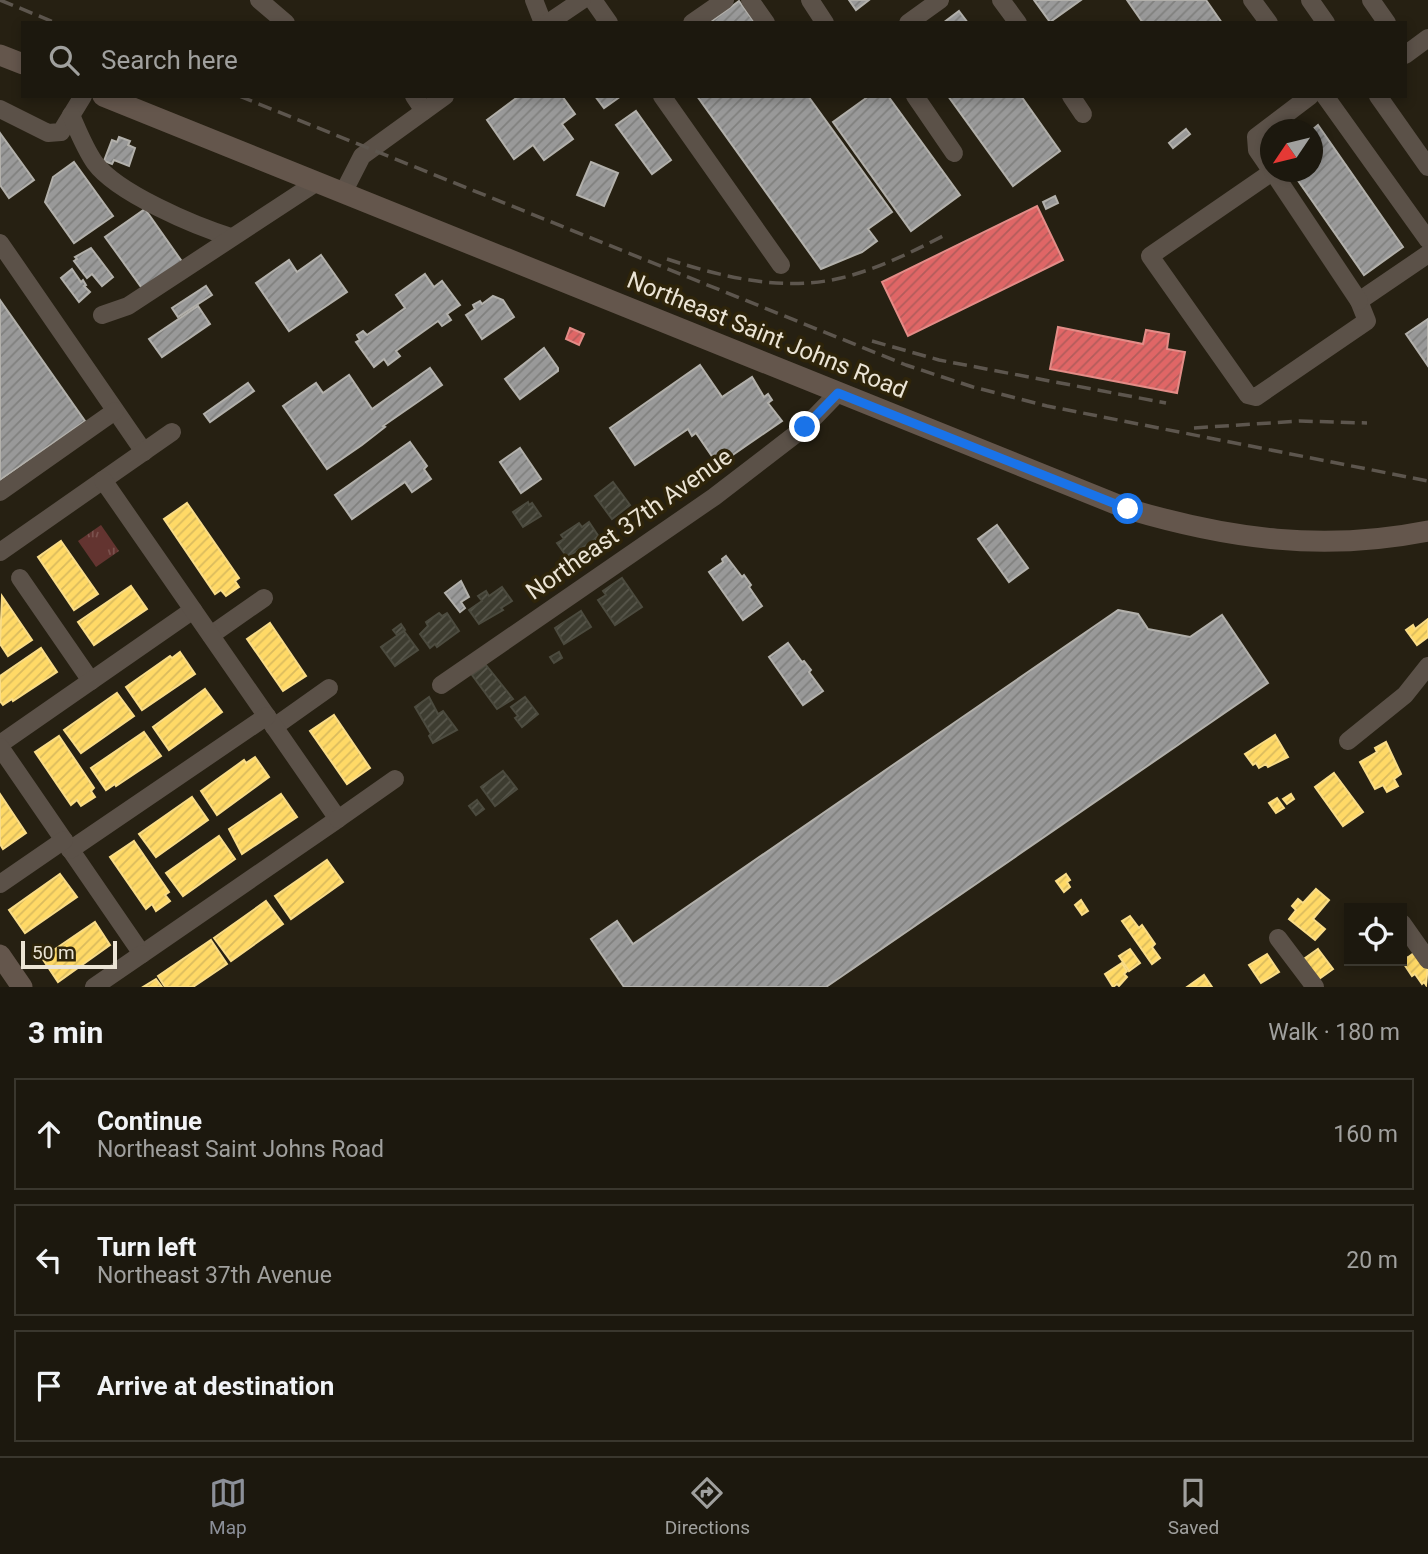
<!DOCTYPE html>
<meta charset="utf-8">
<style>
:root{--surface:#1c180e;--page:#29251c;--text:#f1f3f6;--muted:#a0a09e;--line:#3a372e;--accent:#8c9099}
body{margin:0;font-family:Roboto,sans-serif;background:var(--page);color:var(--text)}
.controls{position:absolute;right:21px;bottom:21px;display:grid;overflow:hidden;border-radius:0px;box-shadow:0 4px 10px #0003}
.controls button{width:63px;height:63px;display:grid;place-items:center;padding:0;border:0;border-bottom:2px solid var(--line);background:var(--surface);color:var(--text);font:35px sans-serif}
.compass{position:absolute;left:1260px;top:119px;width:63px;height:63px;border-radius:50%;background:var(--surface);box-shadow:0 4px 10px #0003;rotate:235deg}
.scale{position:absolute;left:21px;bottom:18px;width:96px;box-sizing:border-box;padding-left:7px;border:4px solid #ebe4d5;border-top:0;font-size:19px;line-height:24px;white-space:nowrap;color:#ebe4d5;-webkit-text-stroke:5px #2e240a;paint-order:stroke}
.stop{position:absolute;width:21px;height:21px;margin:-16px;border:5px solid #1a73e8;border-radius:50%;background:#fff}
.stop.end{background:#1a73e8;border-color:#fff;box-shadow:0 2px 7px #0008}
.list{margin:0;padding:0;list-style:none}
h2{display:flex;justify-content:space-between;align-items:center;height:91px;margin:0;padding:0 28px;font-size:30px}
h2 small{font-size:23px;font-weight:400;color:var(--muted)}
.list li{display:grid;grid-template-columns:46px 1fr auto;gap:21px;align-items:center;box-sizing:border-box;height:112px;margin:0 14px 14px;padding:0 14px;border:2px solid var(--line);border-radius:0px}
.list b{display:block;font-size:26px;white-space:nowrap}
.list p{margin:0;font-size:23px;white-space:nowrap;color:var(--muted)}
.list em{font-size:23px;font-style:normal;color:var(--muted)}
.icon{flex:none;width:38px;height:38px;fill:none;stroke:currentColor;stroke-width:2;stroke-linecap:round;stroke-linejoin:round}
.map{position:relative;flex:none;width:1428px;height:987px;overflow:hidden}
.search{position:absolute;background:var(--surface);box-shadow:0 4px 10px #0003;left:21px;right:21px;top:21px;height:77px;display:flex;align-items:center;gap:18px;box-sizing:border-box;padding:0 24px;border-radius:0px;color:var(--muted);font-size:26px}
.sheet{height:469px;background:var(--surface)}
nav{display:flex;justify-content:space-around;align-items:center;box-sizing:border-box;height:98px;border-top:2px solid var(--line);background:var(--surface);font-size:19px;color:var(--muted)}
nav a{display:grid;justify-items:center;gap:4px}
nav .on{color:var(--accent)}
.map>svg:first-child{display:block}
.park{fill:url(#park-tufts)}
.homes{fill:url(#homes-hatch);stroke:#f9dc87;stroke-width:2}
.shops{fill:url(#shops-hatch);stroke:#e38c87;stroke-width:2}
.industry{fill:url(#industry-hatch);stroke:#b2b0ab;stroke-width:2}
.building{fill:url(#building-hatch);stroke:#4c4b3f;stroke-width:2}
.lines{fill:none;stroke-linecap:round;stroke-linejoin:round}
.minor{stroke:#5b5148;stroke-width:18}
.major{stroke:#64564c;stroke-width:21}
.rail{stroke:#5d564e;stroke-width:3.5;stroke-dasharray:14 7;stroke-linecap:butt}
.route{stroke:#1a73e8;stroke-width:9}
.labels{text-anchor:middle;dominant-baseline:central;stroke-width:7;stroke-linejoin:round;paint-order:stroke}
.street-label{font-size:24px;fill:#ebe4d5;stroke:#2e240a}
</style>
<div class="map">
<svg width="1428" height="987" viewBox="0 0 1428 987">
<defs>
<pattern id="park-tufts" width="24" height="20" patternUnits="userSpaceOnUse" patternTransform="scale(1.75)"><rect width="24" height="20" fill="#633430"/><path d="M3 7l-1-3M5 7V3M7 7l1-3M15 17l-1-3M17 17v-4M19 17l1-3" fill="none" stroke="#7a514d"/></pattern>
<pattern id="homes-hatch" width="6" height="6" patternUnits="userSpaceOnUse" patternTransform="scale(1.75)"><rect width="6" height="6" fill="#ffd966"/><path d="M-1 1l2-2M0 6l6-6M5 7l2-2" fill="none" stroke="#dabb5e"/></pattern>
<pattern id="shops-hatch" width="6" height="6" patternUnits="userSpaceOnUse" patternTransform="scale(1.75)"><rect width="6" height="6" fill="#e06666"/><path d="M-1 1l2-2M0 6l6-6M5 7l2-2" fill="none" stroke="#b25c5b"/></pattern>
<pattern id="industry-hatch" width="6" height="6" patternUnits="userSpaceOnUse" patternTransform="scale(1.75)"><rect width="6" height="6" fill="#999"/><path d="M-1 1l2-2M0 6l6-6M5 7l2-2" fill="none" stroke="#80807e"/></pattern>
<pattern id="building-hatch" width="6" height="6" patternUnits="userSpaceOnUse" patternTransform="scale(1.75)"><rect width="6" height="6" fill="#3d3c30"/><path d="M-1 1l2-2M0 6l6-6M5 7l2-2" fill="none" stroke="#59584d"/></pattern>
</defs>
<rect width="100%" height="100%" fill="#262012"/>
<polygon class="park" points="101,525 119,551 96,567 78,541"/>
<g class="homes">
<polygon points="187,503 239,578 235,581 239,587 226,596 221,590 215,594 164,519"/>
<polygon points="61,541 98,594 74,610 38,557"/>
<polygon points="131,586 147,609 94,645 78,622"/>
<polygon points="2,596 32,640 8,656 0,644"/>
<polygon points="1428,619 1428,637 1417,645 1406,630 1413,625 1415,629"/>
<polygon points="270,623 306,676 283,691 247,639"/>
<polygon points="41,648 57,672 13,701 12,699 3,705 0,701 0,676"/>
<polygon points="180,652 195,674 142,710 126,687 170,656 172,658"/>
<polygon points="205,689 222,712 169,750 153,727"/>
<polygon points="117,693 134,716 81,753 64,730"/>
<polygon points="334,715 370,768 347,784 310,731"/>
<polygon points="144,732 161,756 116,786 115,784 106,790 91,768"/>
<polygon points="1275,735 1288,757 1268,767 1266,764 1259,768 1256,763 1253,765 1245,754"/>
<polygon points="59,736 94,788 91,791 95,797 81,806 77,800 71,805 35,752"/>
<polygon points="1386,742 1401,774 1394,779 1398,786 1387,792 1383,785 1375,789 1360,762 1377,752 1375,748"/>
<polygon points="255,757 269,777 217,815 201,791 244,760 246,763"/>
<polygon points="1334,773 1363,812 1343,826 1315,787"/>
<polygon points="0,794 26,833 3,849 0,844"/>
<polygon points="281,794 297,817 242,854 229,829"/>
<polygon points="1291,794 1294,799 1287,804 1283,799"/>
<polygon points="192,797 208,820 156,857 139,834"/>
<polygon points="1277,798 1284,808 1276,813 1269,803"/>
<polygon points="219,836 235,859 183,896 166,873"/>
<polygon points="134,841 169,892 165,895 170,901 156,911 152,904 146,909 110,857"/>
<polygon points="327,860 343,882 291,919 275,896"/>
<polygon points="60,874 77,897 25,933 9,910"/>
<polygon points="1066,874 1070,880 1067,882 1070,887 1064,892 1056,881"/>
<polygon points="1316,889 1329,900 1313,919 1325,929 1315,940 1289,919 1296,910 1292,906 1298,899 1303,903"/>
<polygon points="1081,900 1088,911 1082,915 1075,905"/>
<polygon points="266,901 283,924 231,961 214,938"/>
<polygon points="1130,916 1139,928 1142,925 1155,944 1152,947 1160,958 1152,964 1122,921"/>
<polygon points="95,922 110,945 58,982 42,958"/>
<polygon points="211,940 227,964 193,987 165,987 158,976"/>
<polygon points="1130,949 1140,963 1129,971 1119,956"/>
<polygon points="1318,949 1333,969 1316,981 1301,961"/>
<polygon points="1418,950 1428,965 1426,985 1424,982 1422,984 1415,974 1412,976 1402,961 1402,956 1405,954 1407,958"/>
<polygon points="1267,954 1279,972 1261,983 1249,965"/>
<polygon points="1122,963 1127,971 1124,974 1127,977 1119,986 1117,984 1113,987 1105,974"/>
<polygon points="1204,975 1212,987 1187,987"/>
<polygon points="156,979 162,987 143,987"/>
</g>
<g class="shops">
<polygon points="1037,206 1063,260 908,336 882,282"/>
<polygon points="1058,327 1143,344 1146,330 1169,334 1167,349 1185,352 1177,393 1050,369"/>
<polygon points="570,328 584,334 579,345 566,339"/>
</g>
<g class="industry">
<polygon points="849,0 869,0 856,10"/>
<polygon points="1034,0 1081,0 1050,22"/>
<polygon points="1127,0 1206,0 1222,23 1143,23"/>
<polygon points="739,1 755,23 709,23"/>
<polygon points="959,11 968,23 943,23"/>
<polygon points="519,96 562,96 575,114 562,124 573,139 544,160 533,145 514,159 487,120"/>
<polygon points="595,96 621,96 604,108"/>
<polygon points="697,96 808,96 892,212 868,229 877,241 862,252 821,269"/>
<polygon points="869,96 888,96 960,195 911,231 833,122"/>
<polygon points="948,96 1021,96 1060,151 1013,186"/>
<polygon points="636,111 671,160 652,174 616,125"/>
<polygon points="1318,125 1403,247 1364,275 1292,172 1312,172 1312,130"/>
<polygon points="1186,129 1190,134 1173,148 1169,143"/>
<polygon points="0,133 34,180 9,198 0,185"/>
<polygon points="119,137 130,141 128,145 135,148 129,166 114,160 112,164 104,161 112,140 117,142"/>
<polygon points="74,162 113,216 74,243 45,202 53,177"/>
<polygon points="591,162 618,173 604,206 577,195"/>
<polygon points="1055,196 1058,203 1046,209 1043,202"/>
<polygon points="145,209 183,263 144,291 105,237"/>
<polygon points="91,248 113,277 102,286 92,274 87,278 74,261 77,259 75,257"/>
<polygon points="321,255 347,292 289,331 256,283 289,260 297,272"/>
<polygon points="72,269 81,282 83,280 86,285 84,286 90,292 79,302 61,278"/>
<polygon points="425,274 434,287 442,281 460,305 447,314 451,320 442,326 438,321 396,351 400,356 388,365 384,359 374,367 356,342 360,340 357,335 363,331 367,335 405,308 396,295"/>
<polygon points="206,286 212,295 178,317 172,308"/>
<polygon points="493,296 503,300 514,317 482,339 466,315 475,309 473,305 480,301 482,304"/>
<polygon points="0,300 85,421 0,480"/>
<polygon points="198,306 210,324 162,357 149,339"/>
<polygon points="1428,319 1428,366 1406,334"/>
<polygon points="544,348 558,368 558,371 520,399 505,379"/>
<polygon points="700,365 722,397 752,377 764,397 768,394 772,400 768,403 782,421 718,465 696,433 692,436 688,429 635,465 610,428"/>
<polygon points="430,368 442,385 383,426 385,427 362,445 327,469 283,406 316,383 323,393 349,375 372,409"/>
<polygon points="248,383 254,391 210,422 204,414"/>
<polygon points="410,442 427,466 424,469 431,479 412,492 405,482 352,519 335,495"/>
<polygon points="520,448 541,479 521,493 500,462"/>
<polygon points="997,525 1028,568 1009,582 978,539"/>
<polygon points="726,556 742,577 744,575 751,585 749,587 762,606 743,620 709,572 723,562 722,559"/>
<polygon points="461,581 469,597 461,602 465,608 460,612 445,593"/>
<polygon points="1118,610 1138,614 1148,629 1190,637 1222,615 1268,683 826,987 624,987 591,939 617,921 633,944"/>
<polygon points="788,643 802,662 804,661 811,670 809,672 823,691 803,705 769,657"/>
</g>
<g class="building">
<polygon points="613,482 630,505 612,519 595,496"/>
<polygon points="528,502 529,505 532,503 541,516 523,527 513,512"/>
<polygon points="589,522 599,537 567,557 557,543 564,539 561,535 579,523 582,527"/>
<polygon points="622,578 642,607 615,625 598,600 606,595 603,591"/>
<polygon points="502,587 512,601 501,608 503,610 479,624 469,610 482,601 478,596 486,591 489,596"/>
<polygon points="581,611 591,627 564,644 555,628"/>
<polygon points="439,613 442,616 447,613 459,631 437,647 435,644 430,648 420,634 428,626 426,622"/>
<polygon points="401,624 405,630 397,635 393,630"/>
<polygon points="404,631 418,650 395,666 381,647"/>
<polygon points="559,652 562,658 554,663 550,657"/>
<polygon points="486,665 513,699 497,709 472,675"/>
<polygon points="429,697 438,714 443,711 457,730 433,743 429,736 431,734 415,707"/>
<polygon points="525,697 538,714 522,727 515,718 518,716 511,707"/>
<polygon points="503,771 517,789 495,806 481,787"/>
<polygon points="477,800 484,809 476,815 469,806"/>
</g>
<g class="lines">
<g class="minor">
<polyline points="259,0 286,23"/>
<polyline points="534,0 543,23"/>
<polyline points="593,0 609,23"/>
<polyline points="750,0 766,23"/>
<polyline points="810,0 825,23"/>
<polyline points="1001,0 1018,23"/>
<polyline points="1252,0 1269,23"/>
<polyline points="1310,0 1326,23"/>
<polyline points="1371,0 1387,23"/>
<polyline points="548,23 582,0"/>
<polyline points="692,23 725,0"/>
<polyline points="908,23 940,0"/>
<polyline points="1405,55 1428,38"/>
<polyline points="414,96 424,111"/>
<polyline points="662,96 781,265"/>
<polyline points="915,96 954,153"/>
<polyline points="1071,96 1083,114"/>
<polyline points="1325,96 1428,240"/>
<polyline points="1378,96 1428,167"/>
<polyline points="0,109 48,133 61,132 83,96"/>
<path d="M71,115c7,16 14,34 24,48 22,30 100,63 136,74"/>
<polyline points="1270,169 1257,150 1256,137 1310,96"/>
<polyline points="1272,172 1150,256 1248,395 1256,397 1367,321 1359,301 1428,254"/>
<polyline points="1273,172 1359,301"/>
<polyline points="343,193 362,156 445,96"/>
<polyline points="0,243 144,452"/>
<polyline points="102,315 128,306 317,182"/>
<polyline points="0,492 115,411"/>
<polyline points="0,552 172,432"/>
<polyline points="20,578 91,681"/>
<polyline points="211,635 264,598"/>
<polyline points="441,685 714,497 805,427 838,393"/>
<polyline points="274,727 329,688"/>
<polyline points="1348,741 1405,695 1428,666"/>
<polyline points="0,744 193,610"/>
<polyline points="0,747 142,954 338,819 103,480"/>
<polyline points="338,819 395,779"/>
<polyline points="70,850 267,716"/>
<polyline points="0,884 64,840"/>
<polyline points="1402,923 1428,960"/>
<polyline points="1278,938 1315,987"/>
<polyline points="94,987 142,954"/>
</g>
<g class="major">
<polyline points="0,55 23,64"/>
<path d="M103,96l1025,413c101,30 195,43 300,22"/>
<polyline points="0,955 22,987"/>
</g>
<g class="rail">
<polyline points="0,0 56,23"/>
<polyline points="239,96 906,365 973,387 1047,406 1428,481"/>
<path d="M667,259c55,18 116,33 174,19 37,-9 71,-26 104,-43"/>
<polyline points="872,341 939,360 1166,403"/>
<polyline points="1194,428 1300,421 1367,423"/>
</g>
</g>
<g class="lines">
<polyline class="route" points="805,427 838,393 1128,509"/>
</g>
<g class="labels">
<g class="street-label">
<text transform="translate(767 335) rotate(22)">Northeast Saint Johns Road</text>
<text transform="translate(629 524) rotate(-35)">Northeast 37th Avenue</text>
</g>
</g>
</svg>
<div class="controls">
<button><svg class="icon" aria-label="locate" viewBox="0 0 24 24"><circle cx="12" cy="12" r="6"/><path d="M12 2v4M12 18v4M2 12h4M18 12h4"/></svg></button>
</div>
<svg class="compass" viewBox="-18 -18 36 36"><path d="M0-13l5 13h-10z" fill="#e53935"/><path d="M0 13l5-13h-10z" fill="#a0a09e"/></svg>
<div class="scale">50 m</div>
<div class="stop" style="left:1128px;top:509px"></div>
<div class="stop end" style="left:805px;top:427px"></div>
<div class="search"><svg class="icon" aria-label="search" viewBox="0 0 24 24"><circle cx="10" cy="10" r="6"/><path d="M15 15l6 6"/></svg>Search here</div>
</div>
<section class="sheet">
<h2>3 min<small>Walk · 180 m</small></h2>
<ul class="list">
<li><svg class="icon" aria-label="ahead" viewBox="0 0 24 24"><path d="M12 20V5M6 11l6-6 6 6"/></svg><div><b>Continue</b><p>Northeast Saint Johns Road</p></div><em>160 m</em></li>
<li><svg class="icon" aria-label="left" viewBox="0 0 24 24"><path d="M17 20v-9H6M10 6l-5 5 5 5"/></svg><div><b>Turn left</b><p>Northeast 37th Avenue</p></div><em>20 m</em></li>
<li><svg class="icon" aria-label="arrive" viewBox="0 0 24 24"><path d="M6 21V4h12l-3 4 3 4H6"/></svg><div><b>Arrive at destination</b></div></li>
</ul>
</section>
<nav>
<a class="on"><svg class="icon" aria-label="map" viewBox="0 0 24 24"><path d="M3 6l6-2 6 2 6-2v14l-6 2-6-2-6 2zM9 4v14M15 6v14"/></svg>Map</a>
<a><svg class="icon" aria-label="directions" viewBox="0 0 24 24"><path d="M12 3l9 9-9 9-9-9zM9 14v-3h6M13 9l2 2-2 2"/></svg>Directions</a>
<a><svg class="icon" aria-label="saved" viewBox="0 0 24 24"><path d="M7 4h10v16l-5-4-5 4z"/></svg>Saved</a>
</nav>
